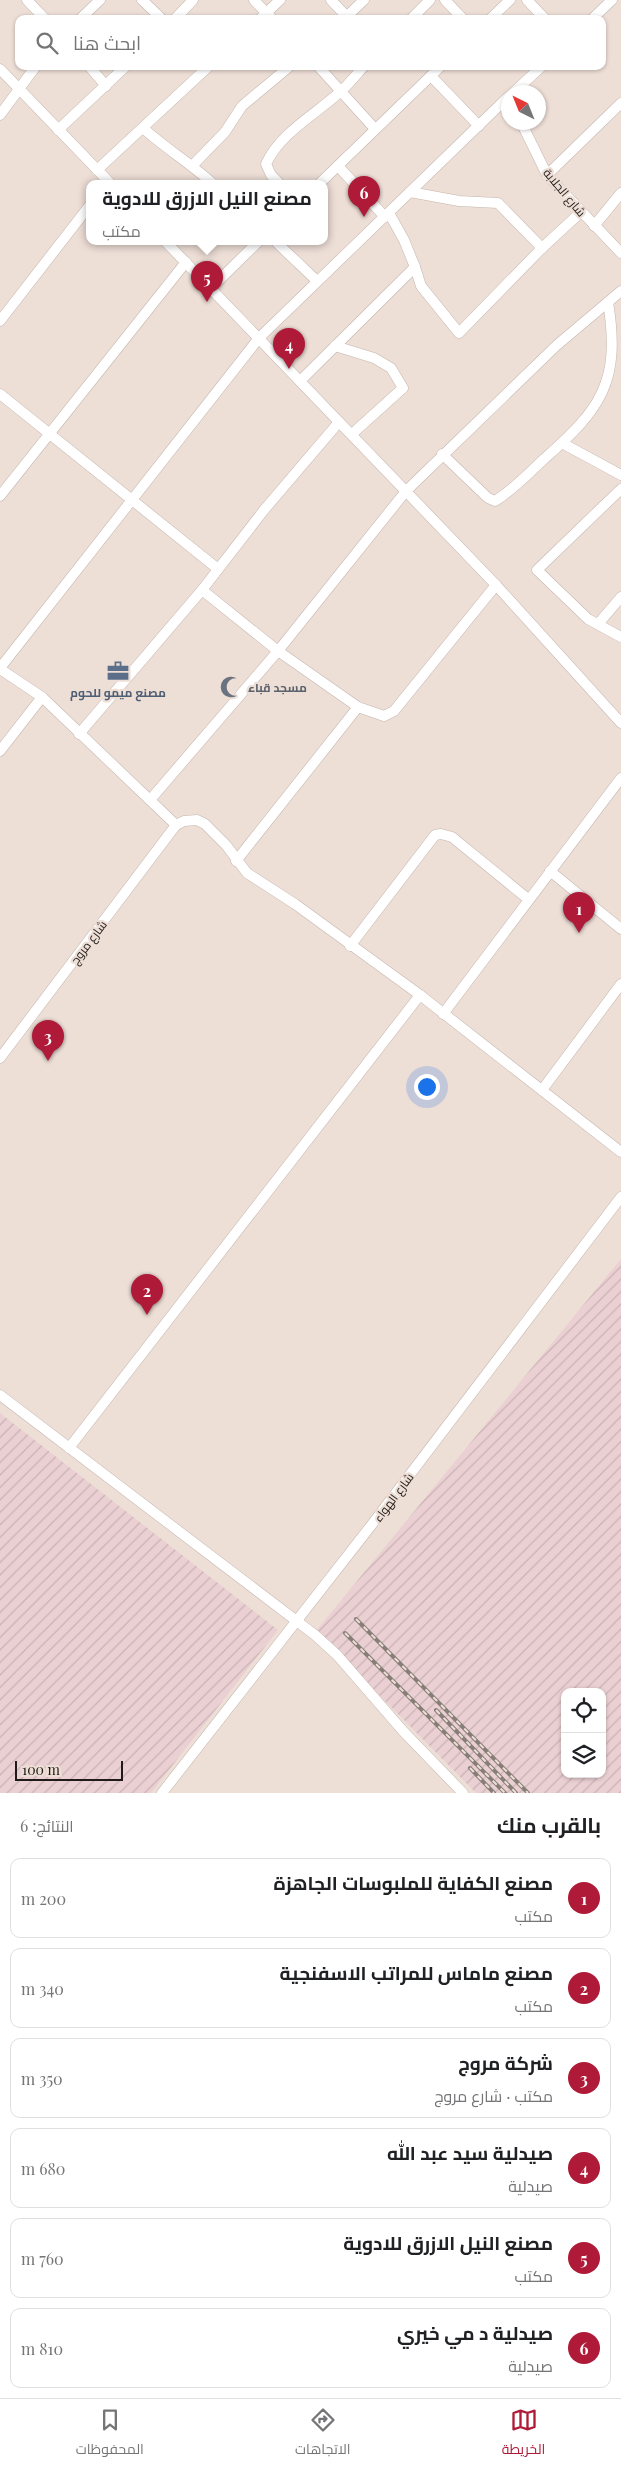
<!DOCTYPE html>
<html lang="ar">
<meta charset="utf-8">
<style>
:root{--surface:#fff;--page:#f6f6f6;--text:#202124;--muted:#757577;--line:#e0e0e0;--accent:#ae1a37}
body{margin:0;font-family:"Playfair Display",Cairo,serif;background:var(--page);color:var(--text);direction:rtl}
.controls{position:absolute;right:15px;bottom:15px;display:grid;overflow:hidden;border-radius:10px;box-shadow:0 1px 4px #0004}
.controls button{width:45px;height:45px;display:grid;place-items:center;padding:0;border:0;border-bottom:1px solid var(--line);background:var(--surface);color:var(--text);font:25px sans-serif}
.compass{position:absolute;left:501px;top:85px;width:45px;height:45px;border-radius:50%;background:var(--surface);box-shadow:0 1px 4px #0004;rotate:317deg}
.scale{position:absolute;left:15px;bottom:12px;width:108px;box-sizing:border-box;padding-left:5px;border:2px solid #201b18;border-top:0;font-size:14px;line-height:18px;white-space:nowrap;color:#201b18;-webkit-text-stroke:4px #edded6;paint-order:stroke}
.you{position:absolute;left:426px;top:1086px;width:18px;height:18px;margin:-12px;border:4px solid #fff;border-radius:50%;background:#1a73e8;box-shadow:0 0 0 8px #1a73e833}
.badge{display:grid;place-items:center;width:32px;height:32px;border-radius:50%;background:var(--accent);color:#fff;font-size:16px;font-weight:700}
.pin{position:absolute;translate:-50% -41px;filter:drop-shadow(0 1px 2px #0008)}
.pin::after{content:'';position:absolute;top:26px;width:18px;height:15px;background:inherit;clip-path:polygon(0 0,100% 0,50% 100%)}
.popup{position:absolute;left:86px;top:180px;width:242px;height:65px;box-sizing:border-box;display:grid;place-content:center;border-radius:10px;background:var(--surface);filter:drop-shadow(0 1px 4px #0005);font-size:16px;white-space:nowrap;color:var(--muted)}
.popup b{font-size:19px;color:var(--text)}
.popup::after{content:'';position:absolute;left:50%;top:100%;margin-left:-10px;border:10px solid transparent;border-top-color:var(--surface)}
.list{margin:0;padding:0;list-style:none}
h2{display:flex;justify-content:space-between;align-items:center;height:65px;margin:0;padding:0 20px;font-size:21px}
h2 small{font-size:16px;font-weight:400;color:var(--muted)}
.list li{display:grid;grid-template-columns:32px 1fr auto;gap:15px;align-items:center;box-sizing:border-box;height:80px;margin:0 10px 10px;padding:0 10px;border:1px solid var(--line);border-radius:10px}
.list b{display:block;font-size:19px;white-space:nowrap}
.list p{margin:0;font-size:16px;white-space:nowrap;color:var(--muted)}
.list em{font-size:16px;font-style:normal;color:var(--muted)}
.icon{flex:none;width:28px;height:28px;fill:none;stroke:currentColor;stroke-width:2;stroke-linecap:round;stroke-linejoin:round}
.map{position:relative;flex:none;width:621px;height:1793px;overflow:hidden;direction:ltr}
.search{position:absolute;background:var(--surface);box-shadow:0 1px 4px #0004;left:15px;right:15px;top:15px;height:55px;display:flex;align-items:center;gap:12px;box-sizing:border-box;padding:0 18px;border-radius:10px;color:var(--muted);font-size:19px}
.sheet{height:605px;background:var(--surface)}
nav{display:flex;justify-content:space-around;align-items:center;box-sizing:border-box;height:70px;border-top:1px solid var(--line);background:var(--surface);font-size:14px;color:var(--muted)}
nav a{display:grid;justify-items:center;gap:2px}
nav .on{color:var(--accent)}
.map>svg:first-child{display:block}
.industrial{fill:url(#industrial-furrows);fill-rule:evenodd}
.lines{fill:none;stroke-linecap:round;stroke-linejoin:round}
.minor-casing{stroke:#c4b6af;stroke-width:11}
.minor{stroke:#fff;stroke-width:10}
.rail-casing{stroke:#887e78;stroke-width:4}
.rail{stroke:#edded6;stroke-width:2;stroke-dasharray:5.5;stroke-linecap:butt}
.labels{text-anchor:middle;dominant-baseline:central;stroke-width:4.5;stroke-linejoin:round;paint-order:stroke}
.street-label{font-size:12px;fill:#201b18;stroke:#edded6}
.worship-label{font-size:12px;font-weight:bold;fill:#5b616d;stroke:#edded6;text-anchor:start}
.service-label{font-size:12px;font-weight:bold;fill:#4e5e75;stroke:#edded6}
</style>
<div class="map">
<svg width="621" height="1793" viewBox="0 0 621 1793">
<defs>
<pattern id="industrial-furrows" width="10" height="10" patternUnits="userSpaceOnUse" patternTransform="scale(1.25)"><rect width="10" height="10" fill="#ebd0d3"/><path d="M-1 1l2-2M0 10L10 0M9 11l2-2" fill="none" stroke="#c9b2b4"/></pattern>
</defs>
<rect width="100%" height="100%" fill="#edded6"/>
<g class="industrial">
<path d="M621,1259v534h-145l-160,-162zM565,1692h37v82h-37z"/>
<polygon points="0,1413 278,1630 151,1793 0,1793"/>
</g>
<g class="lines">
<g class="minor-casing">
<g id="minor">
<polyline points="27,0 45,19"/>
<polyline points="142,0 162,19"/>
<polyline points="254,0 272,19"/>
<polyline points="331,0 349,19"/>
<polyline points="445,0 463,19"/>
<polyline points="527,0 545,19"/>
<polyline points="80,19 100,0"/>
<polyline points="175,19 193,0"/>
<polyline points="260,19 280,0"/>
<polyline points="344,19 364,0"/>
<polyline points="411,19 430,0"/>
<polyline points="490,19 510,0"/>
<polyline points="592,19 612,0"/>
<polyline points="89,66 106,86"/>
<polyline points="318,66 375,129"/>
<polyline points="0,69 110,183"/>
<polyline points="431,76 479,126"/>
<polyline points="514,92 542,66"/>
<polyline points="0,115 36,66"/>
<polyline points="521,122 547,175 621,253"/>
<path d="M143,128c22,20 47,35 69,55"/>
<polyline points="58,130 126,66"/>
<polyline points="193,165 225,132 242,106 290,66"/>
<polyline points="338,166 385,217"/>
<polyline points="97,170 209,66"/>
<polyline points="547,175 621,103"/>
<path d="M279,183l-8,-8 -5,-11c14,-31 50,-50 74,-72 9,-8 16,-17 24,-26"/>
<polyline points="320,183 441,66"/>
<polyline points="410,192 459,201 498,203 542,248 581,212"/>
<polyline points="594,226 621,193"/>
<polyline points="165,241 496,585 621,723"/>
<polyline points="275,241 317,281"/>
<polyline points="415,267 421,286 459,333 542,248"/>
<polyline points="211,288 259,241"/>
<polyline points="0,321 90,205"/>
<polyline points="335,346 374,358 391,368 403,388 352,434"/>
<polyline points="300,381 415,267 404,240 389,213"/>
<polyline points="0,394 218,569"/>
<polyline points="562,443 621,475"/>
<path d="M442,454l46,44 7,3c18,-11 34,-28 49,-42 57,-50 77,-77 64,-157"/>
<polyline points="621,489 537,570 588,619 621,637"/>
<polyline points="0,496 186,262"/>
<polyline points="202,590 278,651 358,707 384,716 394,711 496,585"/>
<polyline points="598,624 621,597"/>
<polyline points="0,668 259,338 508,97"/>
<polyline points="0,669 42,697 176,825 184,821 197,820 205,824 226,845 247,873 295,904 420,995 621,1152"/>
<polyline points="79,734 202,590 264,510 339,422"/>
<polyline points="0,751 42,697"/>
<polyline points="150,800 278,651 406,491 557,345 621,291"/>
<polyline points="236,861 358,707"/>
<polyline points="550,871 621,929"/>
<polyline points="350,946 435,835 441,834 452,837 528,899"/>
<polyline points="443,1014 621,778"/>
<polyline points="0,1058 176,825"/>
<polyline points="542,1090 621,984"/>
<polyline points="0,1395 315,1635 337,1655 403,1731 463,1793"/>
<polyline points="69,1448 420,995"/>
<polyline points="162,1793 370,1527 621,1197"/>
</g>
</g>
<use href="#minor" class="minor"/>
<g class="rail-casing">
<g id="rail">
<polyline points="356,1619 528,1793"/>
<polyline points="345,1633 505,1793"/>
<polyline points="436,1710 516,1793"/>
<polyline points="470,1768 494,1793"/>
</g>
</g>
<use href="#rail" class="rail"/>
</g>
<defs>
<g id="office-bare" transform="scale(1.725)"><path d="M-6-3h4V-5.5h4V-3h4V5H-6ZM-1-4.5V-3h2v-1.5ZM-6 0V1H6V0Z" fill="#5c6f8a" stroke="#edded6" stroke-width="2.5" paint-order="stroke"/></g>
<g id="mosque-bare" transform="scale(1.725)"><path d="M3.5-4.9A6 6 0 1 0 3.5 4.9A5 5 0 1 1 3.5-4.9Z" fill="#6b7280" stroke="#edded6" stroke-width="2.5" paint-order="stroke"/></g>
</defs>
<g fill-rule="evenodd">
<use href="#office-bare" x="118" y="671"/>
<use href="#mosque-bare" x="231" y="687"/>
</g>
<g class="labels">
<g class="street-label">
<text transform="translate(565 192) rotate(50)">شارع الجلابة</text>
<text transform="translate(88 942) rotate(-53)">شارع مروج</text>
<text transform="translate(393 1497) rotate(-53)">شارع الهواء</text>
</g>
<g class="worship-label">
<text x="248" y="687">مسجد قباء</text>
</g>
<g class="service-label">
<text x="118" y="692">مصنع ميمو للحوم</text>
</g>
</g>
</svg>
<div class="controls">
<button><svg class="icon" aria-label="locate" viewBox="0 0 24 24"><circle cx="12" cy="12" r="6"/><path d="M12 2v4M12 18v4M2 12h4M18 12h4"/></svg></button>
<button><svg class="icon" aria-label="layers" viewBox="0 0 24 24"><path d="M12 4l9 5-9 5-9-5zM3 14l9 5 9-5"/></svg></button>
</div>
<svg class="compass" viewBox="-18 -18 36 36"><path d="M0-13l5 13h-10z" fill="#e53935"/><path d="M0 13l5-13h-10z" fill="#757577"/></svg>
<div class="scale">100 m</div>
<div class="you"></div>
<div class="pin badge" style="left:579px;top:933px">1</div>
<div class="pin badge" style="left:147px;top:1315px">2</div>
<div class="pin badge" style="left:48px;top:1061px">3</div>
<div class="pin badge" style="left:289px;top:369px">4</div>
<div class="pin badge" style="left:207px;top:302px">5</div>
<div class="popup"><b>مصنع النيل الازرق للادوية</b>مكتب</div>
<div class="pin badge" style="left:364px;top:217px">6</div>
<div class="search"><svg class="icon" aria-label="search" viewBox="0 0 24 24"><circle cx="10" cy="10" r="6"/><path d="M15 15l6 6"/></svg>ابحث هنا</div>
</div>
<section class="sheet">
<h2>بالقرب منك<small>النتائج: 6</small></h2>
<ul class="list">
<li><span class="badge">1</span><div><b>مصنع الكفاية للملبوسات الجاهزة</b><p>مكتب</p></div><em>200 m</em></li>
<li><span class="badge">2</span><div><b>مصنع ماماس للمراتب الاسفنجية</b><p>مكتب</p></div><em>340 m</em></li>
<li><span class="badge">3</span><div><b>شركة مروج</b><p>مكتب · شارع مروج</p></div><em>350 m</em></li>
<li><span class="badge">4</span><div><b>صيدلية سيد عبد الله</b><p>صيدلية</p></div><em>680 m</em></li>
<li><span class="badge">5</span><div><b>مصنع النيل الازرق للادوية</b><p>مكتب</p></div><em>760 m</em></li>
<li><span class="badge">6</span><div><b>صيدلية د مي خيري</b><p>صيدلية</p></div><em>810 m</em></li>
</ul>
</section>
<nav>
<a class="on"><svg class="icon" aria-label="map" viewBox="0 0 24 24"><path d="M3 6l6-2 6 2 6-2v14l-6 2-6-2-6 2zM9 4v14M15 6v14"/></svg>الخريطة</a>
<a><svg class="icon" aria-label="directions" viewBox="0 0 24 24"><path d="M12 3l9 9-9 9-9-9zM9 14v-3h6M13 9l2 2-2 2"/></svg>الاتجاهات</a>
<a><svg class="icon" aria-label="saved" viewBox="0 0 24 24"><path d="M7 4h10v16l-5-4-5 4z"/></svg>المحفوظات</a>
</nav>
